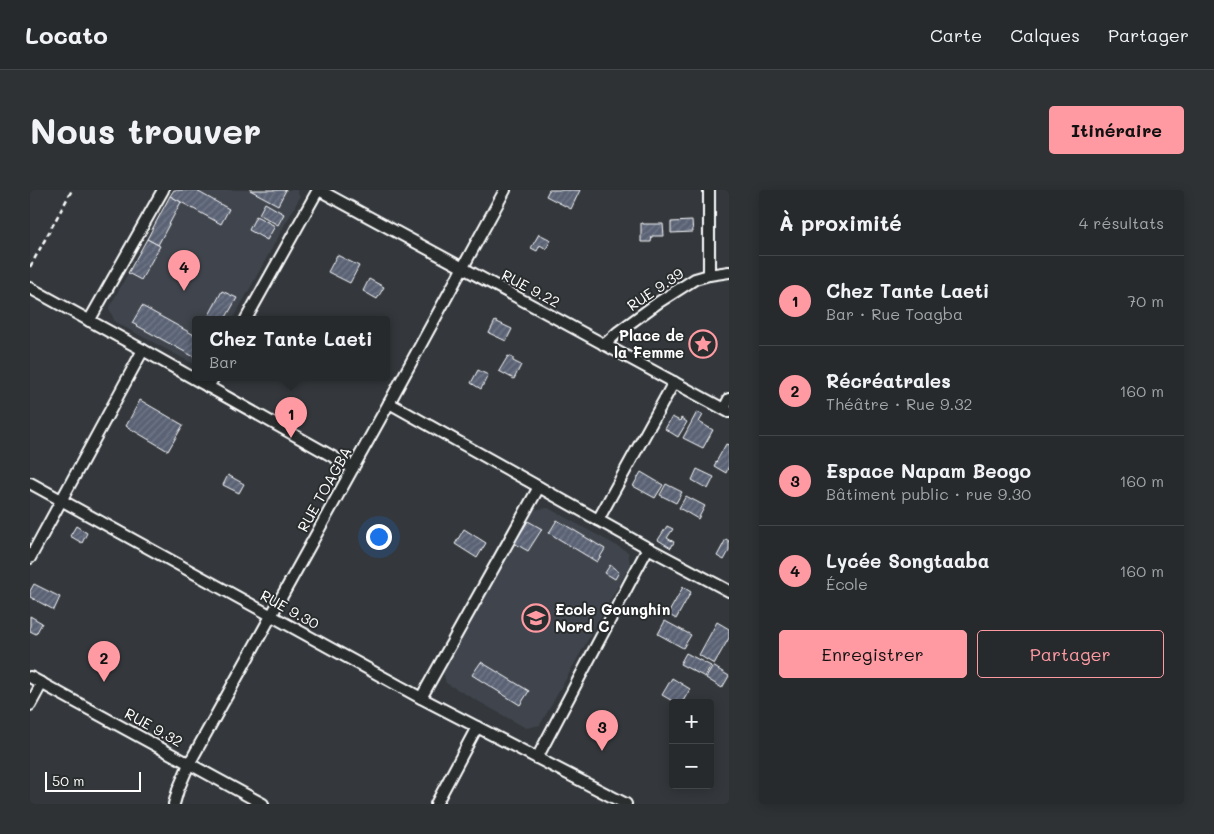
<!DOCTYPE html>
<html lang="fr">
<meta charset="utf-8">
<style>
:root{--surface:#272a2d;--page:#2f3235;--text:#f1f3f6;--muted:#a4a7aa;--line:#434649;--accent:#ff9aa2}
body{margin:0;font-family:Mali,sans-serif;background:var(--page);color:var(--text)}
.controls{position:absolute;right:15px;bottom:15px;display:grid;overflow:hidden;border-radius:5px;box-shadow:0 2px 12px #0003}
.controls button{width:45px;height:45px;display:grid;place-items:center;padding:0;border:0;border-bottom:1px solid var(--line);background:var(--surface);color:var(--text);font:25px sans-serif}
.scale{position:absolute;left:15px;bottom:12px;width:96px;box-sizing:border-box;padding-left:5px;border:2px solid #fff;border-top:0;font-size:14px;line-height:18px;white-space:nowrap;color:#fff;-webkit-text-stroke:4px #2a2d2e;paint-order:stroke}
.you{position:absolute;left:348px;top:346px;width:18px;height:18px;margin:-12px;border:4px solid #fff;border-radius:50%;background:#1a73e8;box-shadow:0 0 0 8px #1a73e833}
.badge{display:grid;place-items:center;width:32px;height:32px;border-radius:50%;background:var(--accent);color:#111;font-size:16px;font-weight:700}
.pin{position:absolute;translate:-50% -41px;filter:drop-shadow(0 1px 2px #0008)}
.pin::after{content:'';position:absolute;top:26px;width:18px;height:15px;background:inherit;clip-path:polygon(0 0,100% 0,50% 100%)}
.popup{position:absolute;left:162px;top:126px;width:198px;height:65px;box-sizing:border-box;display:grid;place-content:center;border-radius:5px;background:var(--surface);filter:drop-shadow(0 1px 4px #0005);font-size:16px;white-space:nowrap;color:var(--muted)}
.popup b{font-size:19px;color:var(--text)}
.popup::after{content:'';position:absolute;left:50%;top:100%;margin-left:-10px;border:10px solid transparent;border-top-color:var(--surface)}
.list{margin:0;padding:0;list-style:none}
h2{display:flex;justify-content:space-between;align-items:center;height:65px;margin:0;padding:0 20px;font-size:21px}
h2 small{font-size:16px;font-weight:400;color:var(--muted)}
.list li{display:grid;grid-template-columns:32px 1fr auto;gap:15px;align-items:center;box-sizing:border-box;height:90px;padding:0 20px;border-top:1px solid var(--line)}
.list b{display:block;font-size:19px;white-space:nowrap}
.list p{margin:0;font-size:16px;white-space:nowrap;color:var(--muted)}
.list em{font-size:16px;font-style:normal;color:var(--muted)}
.actions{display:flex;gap:10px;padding:15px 20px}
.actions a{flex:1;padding:11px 0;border:1px solid var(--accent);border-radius:5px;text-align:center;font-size:18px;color:var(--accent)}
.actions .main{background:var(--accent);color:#111}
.map{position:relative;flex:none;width:699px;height:614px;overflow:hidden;border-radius:5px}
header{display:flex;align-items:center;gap:30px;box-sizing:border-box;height:70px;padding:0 25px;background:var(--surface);border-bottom:1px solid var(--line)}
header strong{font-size:24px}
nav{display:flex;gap:28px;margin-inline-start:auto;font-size:18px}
.intro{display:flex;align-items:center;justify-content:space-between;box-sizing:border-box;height:120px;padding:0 30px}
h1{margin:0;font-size:35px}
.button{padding:12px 22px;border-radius:5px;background:var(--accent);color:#111;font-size:18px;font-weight:700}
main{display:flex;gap:30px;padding:0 30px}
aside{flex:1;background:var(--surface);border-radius:5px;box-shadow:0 2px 12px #0003}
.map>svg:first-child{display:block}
.built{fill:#3f454d}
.building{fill:url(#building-hatch);stroke:#fff}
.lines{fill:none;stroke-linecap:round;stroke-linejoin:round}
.street-casing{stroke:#fff;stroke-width:14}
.path{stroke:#fff;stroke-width:2.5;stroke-dasharray:5 4;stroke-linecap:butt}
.street{stroke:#2a2d2e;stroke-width:10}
.labels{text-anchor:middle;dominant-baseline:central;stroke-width:4;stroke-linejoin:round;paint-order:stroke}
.street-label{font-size:15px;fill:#fff;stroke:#2a2d2e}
.poi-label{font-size:15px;font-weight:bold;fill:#fff;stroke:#2a2d2e;text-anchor:end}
</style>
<header>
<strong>Locato</strong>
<nav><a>Carte</a><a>Calques</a><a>Partager</a></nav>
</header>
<div class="intro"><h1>Nous trouver</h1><a class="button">Itinéraire</a></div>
<main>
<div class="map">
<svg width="699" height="614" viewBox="0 0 699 614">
<defs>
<pattern id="building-hatch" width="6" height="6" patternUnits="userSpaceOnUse" patternTransform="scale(1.25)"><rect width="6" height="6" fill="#5a6274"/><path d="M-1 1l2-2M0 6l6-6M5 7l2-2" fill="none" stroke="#737a89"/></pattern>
</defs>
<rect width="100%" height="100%" fill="#34383c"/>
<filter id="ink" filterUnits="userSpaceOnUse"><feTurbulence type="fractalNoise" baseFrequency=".02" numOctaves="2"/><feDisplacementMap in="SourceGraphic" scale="10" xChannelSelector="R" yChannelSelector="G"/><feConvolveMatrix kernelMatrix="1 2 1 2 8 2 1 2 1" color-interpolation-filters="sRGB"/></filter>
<g filter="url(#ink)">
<g class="built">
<polygon points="144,0 267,0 270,7 203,129 166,129 166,175 85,132 79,118"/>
<polygon points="518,318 598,362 600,375 510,535 496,538 416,493 413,481 501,320"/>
</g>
<g class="building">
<polygon points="144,0 165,0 199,19 191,34 140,6"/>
<polygon points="220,0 256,0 248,15"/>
<polygon points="519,0 550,0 541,19 516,6"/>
<polygon points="140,6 151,12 128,55 117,49"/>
<polygon points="235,13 254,24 248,35 229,24"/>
<polygon points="226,26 245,36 237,50 219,40"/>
<polygon points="662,31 663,42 641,43 641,32"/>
<polygon points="611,33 613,33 613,34 633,34 634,46 622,46 621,52 611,52"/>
<polygon points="509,44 521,50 516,59 510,55 507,61 501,58"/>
<polygon points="117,49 130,56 111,90 98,83"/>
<polygon points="307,65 329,76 320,93 298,82"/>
<polygon points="339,89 354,97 347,109 333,101"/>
<polygon points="192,101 207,108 195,129 177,129"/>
<polygon points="112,116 166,146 166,168 102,133"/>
<polygon points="465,131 482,139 476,151 459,143"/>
<polygon points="478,166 483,168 483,171 491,175 484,189 469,181"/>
<polygon points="448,180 458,185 451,199 441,193"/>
<polygon points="110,210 153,235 138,261 96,236"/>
<polygon points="667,222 673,225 669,232 683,240 673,258 653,248"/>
<polygon points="642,227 650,231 651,228 657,232 648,247 635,239"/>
<polygon points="696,254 699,255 699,276 696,283 684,276"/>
<polygon points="667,279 684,287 678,299 662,290"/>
<polygon points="611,282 633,295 625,308 603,296"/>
<polygon points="198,285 214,294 209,303 193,295"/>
<polygon points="636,294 652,302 646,313 630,305"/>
<polygon points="656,306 675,316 668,329 649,318"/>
<polygon points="527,330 575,359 567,372 519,343"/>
<polygon points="498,331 512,339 498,361 484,353"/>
<polygon points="46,336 57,343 52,353 40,346"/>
<polygon points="637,336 643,339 637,348 644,352 641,358 628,350"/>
<polygon points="434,339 456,353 447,368 425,354"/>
<polygon points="696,349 699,351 699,361 694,370 687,366"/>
<polygon points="580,375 589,382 585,389 575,383"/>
<polygon points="4,394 30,407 24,420 0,407 0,401"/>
<polygon points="653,397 661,402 646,429 638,424"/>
<polygon points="0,426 12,433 6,444 0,441"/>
<polygon points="635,431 661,445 653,458 628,444"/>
<polygon points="687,432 699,439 699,448 684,474 669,465"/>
<polygon points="656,463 681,476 675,487 650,474"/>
<polygon points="451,472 499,501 490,515 442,485"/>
<polygon points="683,476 699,486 692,498 676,488"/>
<polygon points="642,488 660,499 652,513 646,513 632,505"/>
</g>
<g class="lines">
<g class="street-casing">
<g id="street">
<polyline points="289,0 699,222"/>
<polyline points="679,85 679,0"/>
<polyline points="0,98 113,160 323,278"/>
<polyline points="216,129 288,0"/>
<polyline points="59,131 133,0"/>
<polyline points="574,155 588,142 629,112 665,89 679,85 699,82"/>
<polyline points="178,197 184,187"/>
<polyline points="359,213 618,358 699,401"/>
<polyline points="694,219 699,209"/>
<polyline points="0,293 391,508 596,614"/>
<polyline points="568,330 644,192"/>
<polyline points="0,368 113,160"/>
<polyline points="0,487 233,614"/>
<polyline points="391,508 509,297"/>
<polyline points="0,515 12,493"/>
<polyline points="507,568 618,358"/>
<polyline points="144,614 148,600 159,574 359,213 475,0"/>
<polyline points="406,614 447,537"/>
</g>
</g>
<polyline class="path" points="0,77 42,0"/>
<use href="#street" class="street"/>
</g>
</g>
<defs>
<g id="sight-ring" transform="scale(1.4375)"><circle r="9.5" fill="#2a2d2e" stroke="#ff9aa2" stroke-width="1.5"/><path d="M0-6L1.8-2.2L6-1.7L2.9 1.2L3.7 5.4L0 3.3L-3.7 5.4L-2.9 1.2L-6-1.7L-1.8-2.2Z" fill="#ff9aa2"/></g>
<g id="school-ring" transform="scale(1.4375)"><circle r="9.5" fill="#2a2d2e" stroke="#ff9aa2" stroke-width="1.5"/><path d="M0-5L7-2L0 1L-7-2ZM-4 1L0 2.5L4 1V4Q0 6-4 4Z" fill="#ff9aa2"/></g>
</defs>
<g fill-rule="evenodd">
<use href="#sight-ring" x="673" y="154"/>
<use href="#school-ring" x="506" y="428"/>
</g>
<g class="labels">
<g class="street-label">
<text transform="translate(501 98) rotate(28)">RUE 9.22</text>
<text transform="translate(625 99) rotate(-34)">RUE 9.39</text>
<text transform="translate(294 299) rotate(-61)">RUE TOAGBA</text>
<text transform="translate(260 419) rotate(29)">RUE 9.30</text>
<text transform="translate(124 537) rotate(29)">RUE 9.32</text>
</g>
<g class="poi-label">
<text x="654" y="145">Place de<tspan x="654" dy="17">la Femme</tspan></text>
<text x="525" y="419" text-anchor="start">Ecole Gounghin<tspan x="525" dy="17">Nord C</tspan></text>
</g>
</g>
</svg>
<div class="controls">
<button>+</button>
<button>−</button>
</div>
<div class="scale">50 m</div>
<div class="you"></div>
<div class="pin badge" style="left:261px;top:248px">1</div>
<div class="popup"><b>Chez Tante Laeti</b>Bar</div>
<div class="pin badge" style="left:74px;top:492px">2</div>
<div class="pin badge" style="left:572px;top:561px">3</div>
<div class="pin badge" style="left:154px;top:101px">4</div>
</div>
<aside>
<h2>À proximité<small>4 résultats</small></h2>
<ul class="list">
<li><span class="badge">1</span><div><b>Chez Tante Laeti</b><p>Bar · Rue Toagba</p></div><em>70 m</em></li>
<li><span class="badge">2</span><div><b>Récréatrales</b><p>Théâtre · Rue 9.32</p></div><em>160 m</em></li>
<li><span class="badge">3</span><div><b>Espace Napam Beogo</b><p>Bâtiment public · rue 9.30</p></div><em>160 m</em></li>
<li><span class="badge">4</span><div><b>Lycée Songtaaba</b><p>École</p></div><em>160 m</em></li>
</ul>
<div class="actions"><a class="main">Enregistrer</a><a>Partager</a></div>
</aside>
</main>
